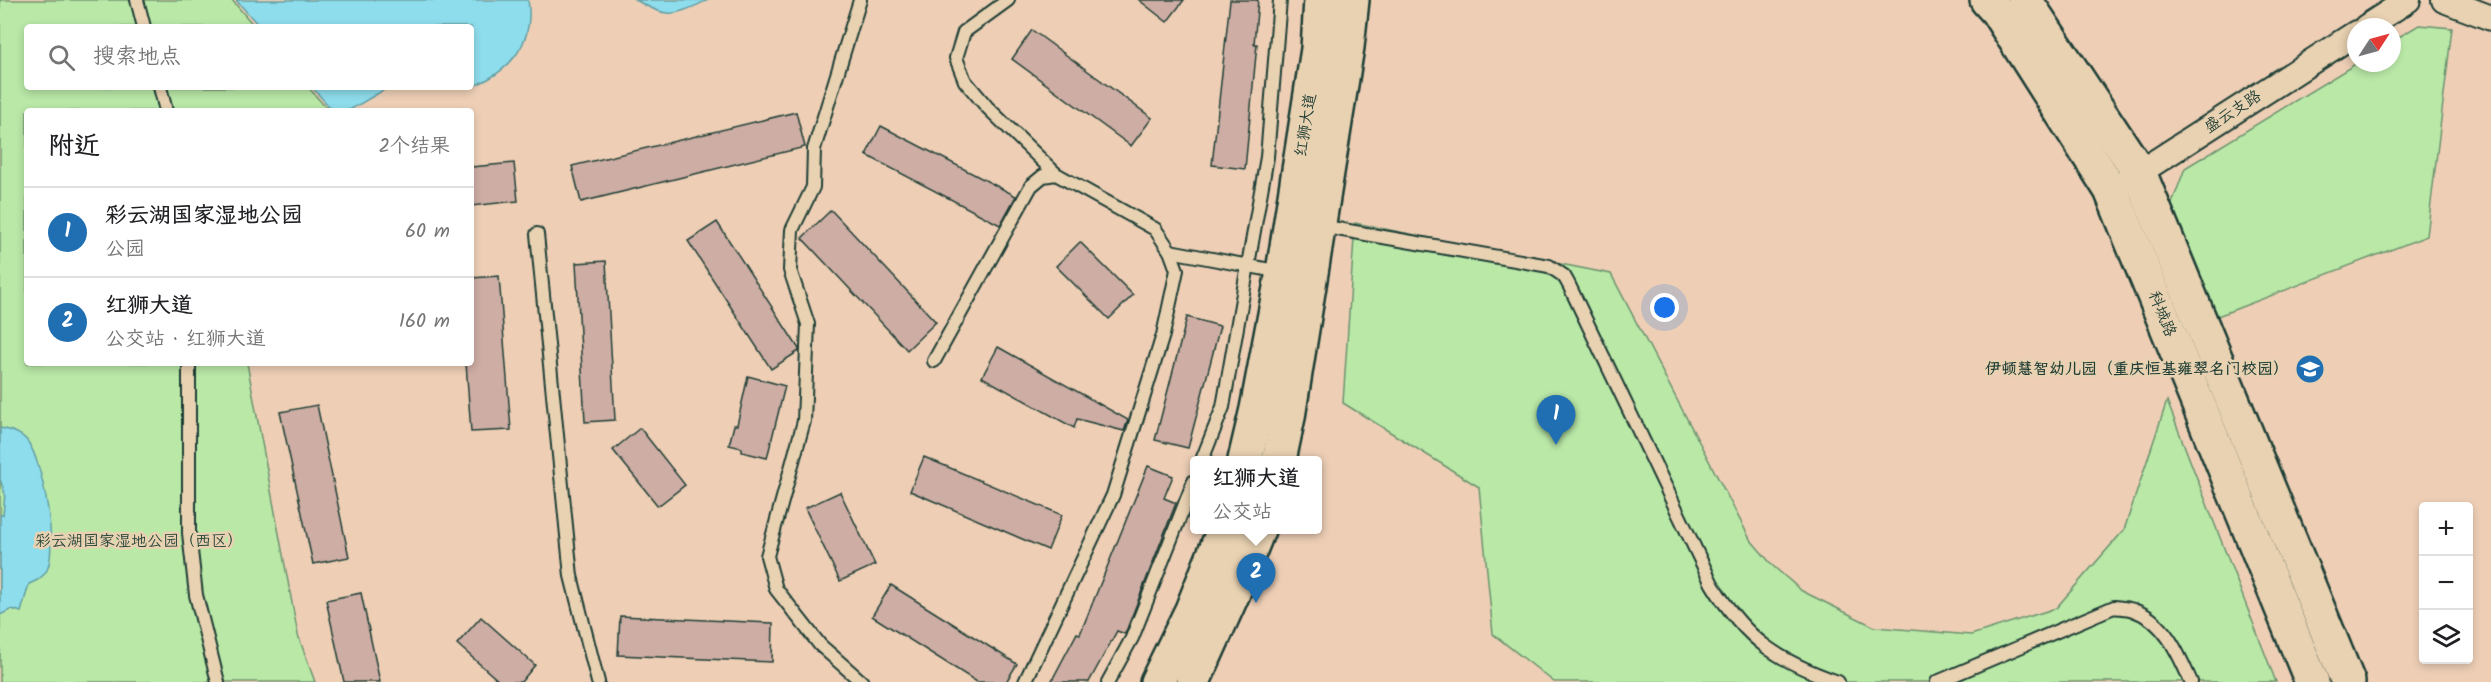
<!DOCTYPE html>
<html lang="zh">
<meta charset="utf-8">
<style>
:root{--surface:#fff;--page:#f6f6f6;--text:#202124;--muted:#757577;--line:#e0e0e0;--accent:#1f6fb2}
body{margin:0;font-family:Kalam,"LXGW WenKai TC",sans-serif;background:var(--page);color:var(--text)}
.controls{position:absolute;right:18px;bottom:18px;display:grid;overflow:hidden;border-radius:6px;box-shadow:0 3px 9px #0003}
.controls button{width:54px;height:54px;display:grid;place-items:center;padding:0;border:0;border-bottom:2px solid var(--line);background:var(--surface);color:var(--text);font:30px sans-serif}
.compass{position:absolute;left:2347px;top:18px;width:54px;height:54px;border-radius:50%;background:var(--surface);box-shadow:0 3px 9px #0003;rotate:54deg}
.you{position:absolute;left:1665px;top:308px;width:21px;height:21px;margin:-15px;border:4px solid #fff;border-radius:50%;background:#1a73e8;box-shadow:0 0 0 9px #1a73e833}
.badge{display:grid;place-items:center;width:39px;height:39px;border-radius:50%;background:var(--accent);color:#fff;font-size:20px;font-weight:700}
.pin{position:absolute;translate:-50% -50px;filter:drop-shadow(0 2px 3px #0008)}
.pin::after{content:'';position:absolute;top:32px;width:21px;height:18px;background:inherit;clip-path:polygon(0 0,100% 0,50% 100%)}
.popup{position:absolute;left:1190px;top:456px;width:132px;height:78px;box-sizing:border-box;display:grid;place-content:center;border-radius:6px;background:var(--surface);filter:drop-shadow(0 2px 4px #0005);font-size:20px;white-space:nowrap;color:var(--muted)}
.popup b{font-size:22px;color:var(--text)}
.popup::after{content:'';position:absolute;left:50%;top:100%;margin-left:-12px;border:12px solid transparent;border-top-color:var(--surface)}
.list{margin:0;padding:0;list-style:none}
h2{display:flex;justify-content:space-between;align-items:center;height:78px;margin:0;padding:0 24px;font-size:26px}
h2 small{font-size:20px;font-weight:400;color:var(--muted)}
.list li{display:grid;grid-template-columns:39px 1fr auto;gap:18px;align-items:center;box-sizing:border-box;height:90px;padding:0 24px;border-top:2px solid var(--line)}
.list b{display:block;font-size:22px;white-space:nowrap}
.list p{margin:0;font-size:20px;white-space:nowrap;color:var(--muted)}
.list em{font-size:20px;font-style:normal;color:var(--muted)}
.icon{flex:none;width:33px;height:33px;fill:none;stroke:currentColor;stroke-width:2;stroke-linecap:round;stroke-linejoin:round}
.map{position:relative;flex:none;width:2491px;height:682px;overflow:hidden}
.search{position:absolute;background:var(--surface);box-shadow:0 3px 9px #0003;left:24px;top:24px;width:450px;height:66px;display:flex;align-items:center;gap:15px;box-sizing:border-box;padding:0 21px;border-radius:6px;color:var(--muted);font-size:22px}
.panel{position:absolute;background:var(--surface);box-shadow:0 3px 9px #0003;left:24px;top:108px;width:450px;height:258px;border-radius:6px}
.map>svg:first-child{display:block}
.green{fill:#b9e8a7;stroke:#6c926e;stroke-width:1.5}
.water{fill:#8eddec;stroke:#629da2;stroke-width:1.5}
.building{fill:#cdada4;stroke:#1f3d34;stroke-width:1.5}
.lines{fill:none;stroke-linecap:round;stroke-linejoin:round}
.service-casing{stroke:#1f3d34;stroke-width:16}
.minor-casing{stroke:#1f3d34;stroke-width:28}
.secondary-casing{stroke:#1f3d34;stroke-width:38}
.primary-casing{stroke:#1f3d34;stroke-width:38}
.service{stroke:#e9d2b2;stroke-width:12}
.minor{stroke:#e9d2b2;stroke-width:24}
.secondary{stroke:#e9d2b2;stroke-width:33}
.primary{stroke:#e9d2b2;stroke-width:33}
.labels{text-anchor:middle;dominant-baseline:central;stroke-width:5;stroke-linejoin:round;paint-order:stroke}
.street-label{font-size:16px;fill:#1f3d34;stroke:#e9d2b2}
.poi-label{font-size:16px;font-weight:bold;fill:#1f3d34;stroke:#e9d2b2;text-anchor:end}
.park-label{font-size:16px;fill:#27463a;stroke:#e9d2b2}
</style>
<div class="map">
<svg width="2491" height="682" viewBox="0 0 2491 682">
<rect width="100%" height="100%" fill="#eecfb6"/>
<filter id="ink" filterUnits="userSpaceOnUse"><feTurbulence type="fractalNoise" baseFrequency=".0167" numOctaves="2"/><feDisplacementMap in="SourceGraphic" scale="12" xChannelSelector="R" yChannelSelector="G"/><feConvolveMatrix kernelMatrix="1 2 1 2 8 2 1 2 1" color-interpolation-filters="sRGB"/></filter>
<g filter="url(#ink)">
<g class="green">
<polygon points="0,0 232,0 255,27 27,27 27,87 308,87 329,111 27,111 27,363 247,363 298,635 315,682 0,682"/>
<polygon points="2419,25 2452,28 2427,236 2215,317 2171,206 2185,168 2357,63 2392,63 2392,41"/>
<polygon points="1355,223 1611,274 1750,539 1773,566 1802,591 1875,627 1971,635 2056,608 2124,530 2167,401 2276,682 1554,682 1493,634 1479,487 1343,403"/>
</g>
<g class="water">
<path d="M236,0h292c7,43 -18,72 -57,87v-60h-211z"/>
<path d="M636,0h72c-33,15 -39,20 -72,0z"/>
<polygon points="312,87 389,87 348,111 333,111"/>
<path d="M0,428c11,2 22,5 28,14 15,21 30,105 19,128 -4,8 -11,11 -18,14l-8,28 -9,-3 -12,6v-100h3l2,-21 -5,-15z"/>
</g>
<g class="building">
<polygon points="1139,0 1184,0 1167,22"/>
<polygon points="1230,0 1258,0 1254,44 1257,44 1245,169 1212,165"/>
<polygon points="1032,30 1152,118 1131,146 1012,59"/>
<polygon points="796,112 805,147 581,202 572,166"/>
<polygon points="881,126 1016,196 1000,225 866,155"/>
<polygon points="514,163 518,201 471,206 471,167"/>
<polygon points="831,210 936,322 907,350 802,238"/>
<polygon points="717,222 799,349 799,351 771,369 688,241"/>
<polygon points="1080,242 1133,295 1109,319 1056,266"/>
<polygon points="606,261 615,420 585,422 576,263"/>
<polygon points="499,276 511,430 471,432 466,363 471,363 471,278"/>
<polygon points="1187,317 1220,326 1188,448 1155,440"/>
<polygon points="998,347 1128,420 1124,431 1077,419 1074,428 982,377"/>
<polygon points="748,376 785,386 767,458 742,452 742,448 729,445 734,425 737,425"/>
<polygon points="317,405 349,557 313,564 280,412"/>
<polygon points="640,428 685,485 658,506 613,450"/>
<polygon points="924,457 1062,515 1048,550 910,491"/>
<polygon points="1148,466 1173,476 1164,498 1176,503 1125,634 1117,631 1089,682 1051,682 1077,633 1080,634"/>
<polygon points="840,492 875,565 840,581 805,508"/>
<polygon points="891,585 1017,664 1006,682 977,682 872,616"/>
<polygon points="361,593 380,682 344,682 326,600"/>
<polygon points="620,616 773,623 772,662 618,655"/>
<polygon points="481,617 535,665 521,682 500,682 457,644"/>
</g>
<g class="lines">
<g class="service-casing">
<g id="service">
<polyline points="137,0 144,27"/>
<polyline points="860,0 814,149 813,187 792,230 790,270 808,324 804,421 767,556 776,589 820,645 862,682"/>
<polyline points="1008,0 964,32 956,58 965,81 987,107 1056,174"/>
<polyline points="160,87 166,111"/>
<path d="M1320,226l229,40 15,10 5,9 143,299c34,56 66,77 126,98"/>
<polyline points="537,234 571,576 598,682"/>
<polyline points="1170,251 1281,272"/>
<polyline points="934,361 1031,186 1043,176 1056,174 1155,229 1170,251 1177,270 1163,335 1113,495 1025,682"/>
<polyline points="189,363 189,533 196,595 218,682"/>
<polyline points="1202,460 1223,407 1267,157 1280,0"/>
<polyline points="1108,682 1132,638 1194,481"/>
<path d="M1937,682l177,-75c6,1 14,1 19,3 32,10 46,45 58,72"/>
</g>
</g>
<g class="minor-casing">
<g id="minor">
<polyline points="2444,0 2491,18"/>
<polyline points="2366,27 2408,0"/>
<polyline points="2126,181 2356,33"/>
</g>
</g>
<g class="secondary-casing">
<g id="secondary">
<polyline points="1987,0 1997,11 2111,190 2312,682"/>
<polyline points="2025,0 2139,172 2348,682"/>
</g>
</g>
<g class="primary-casing">
<g id="primary">
<polyline points="1245,460 1257,409 1283,272 1318,49 1321,0"/>
<polyline points="1279,460 1288,417 1347,47 1352,0"/>
<polyline points="1157,682 1192,610 1224,530"/>
<polyline points="1193,682 1233,593 1258,530"/>
</g>
</g>
<use href="#service" class="service"/>
<use href="#minor" class="minor"/>
<use href="#secondary" class="secondary"/>
<use href="#primary" class="primary"/>
</g>
</g>
<defs>
<g id="school-disc" transform="scale(1.5)"><circle r="9.5" fill="#1f6fb2" stroke="#e9d2b2"/><path d="M0-5L7-2L0 1L-7-2ZM-4 1L0 2.5L4 1V4Q0 6-4 4Z" fill="#fff"/></g>
</defs>
<g fill-rule="evenodd">
<use href="#school-disc" x="2310" y="369"/>
</g>
<g class="labels">
<g class="street-label">
<text transform="translate(2233 112) rotate(-33)">盛云支路</text>
<text transform="translate(1306 125) rotate(-81)">红狮大道</text>
<text transform="translate(2162 314) rotate(68)">科城路</text>
</g>
<g class="poi-label">
<text x="2289" y="369">伊顿慧智幼儿园（重庆恒基雍翠名门校园）</text>
</g>
<g class="park-label">
<text x="139" y="541">彩云湖国家湿地公园（西区）</text>
</g>
</g>
</svg>
<div class="controls">
<button>+</button>
<button>−</button>
<button><svg class="icon" aria-label="layers" viewBox="0 0 24 24"><path d="M12 4l9 5-9 5-9-5zM3 14l9 5 9-5"/></svg></button>
</div>
<svg class="compass" viewBox="-18 -18 36 36"><path d="M0-13l5 13h-10z" fill="#e53935"/><path d="M0 13l5-13h-10z" fill="#757577"/></svg>
<div class="you"></div>
<div class="pin badge" style="left:1556px;top:445px">1</div>
<div class="pin badge" style="left:1256px;top:603px">2</div>
<div class="popup"><b>红狮大道</b>公交站</div>
<div class="search"><svg class="icon" aria-label="search" viewBox="0 0 24 24"><circle cx="10" cy="10" r="6"/><path d="M15 15l6 6"/></svg>搜索地点</div>
<section class="panel">
<h2>附近<small>2个结果</small></h2>
<ul class="list">
<li><span class="badge">1</span><div><b>彩云湖国家湿地公园</b><p>公园</p></div><em>60 m</em></li>
<li><span class="badge">2</span><div><b>红狮大道</b><p>公交站 · 红狮大道</p></div><em>160 m</em></li>
</ul>
</section>
</div>
